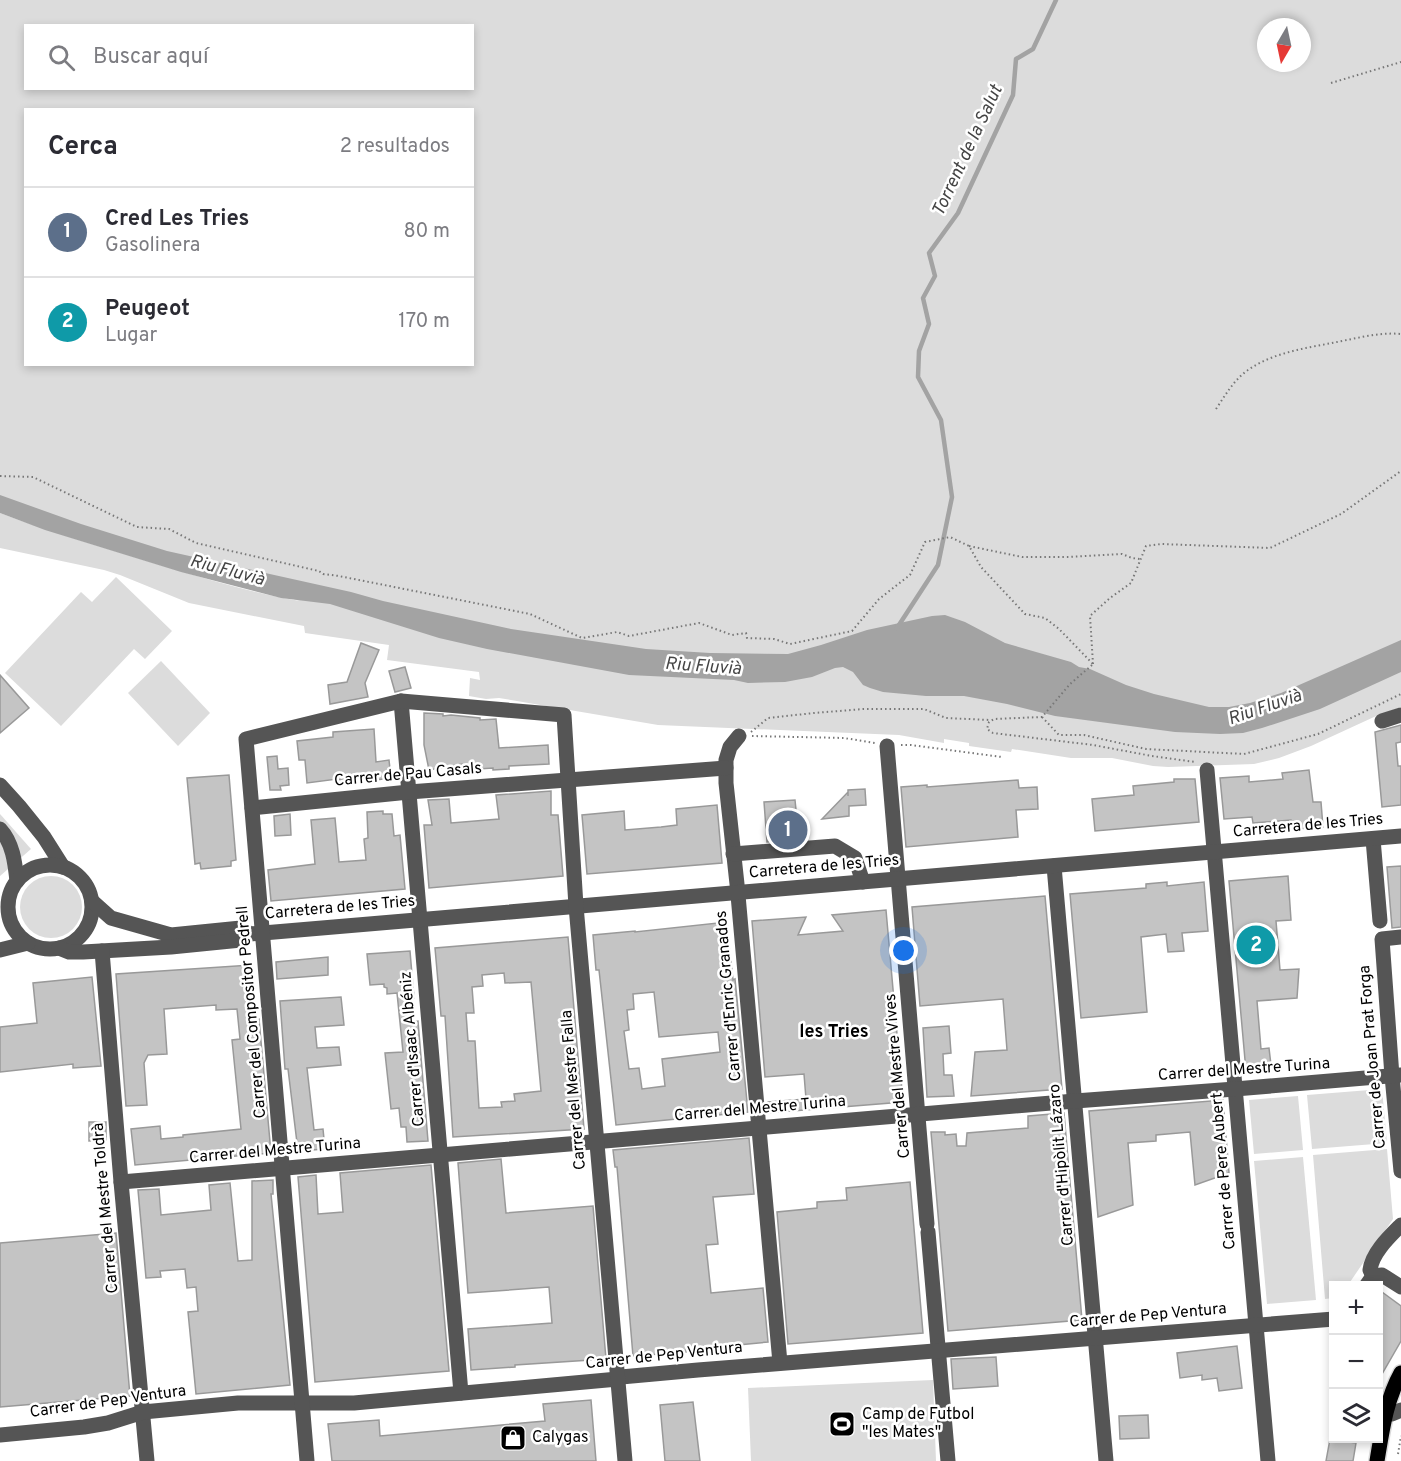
<!DOCTYPE html>
<html lang="es">
<meta charset="utf-8">
<style>
:root{--surface:#fff;--page:#f7f7f7;--text:#2b2b33;--muted:#7c7c81;--line:#e1e1e2;--accent:#7c3aed}
body{margin:0;font-family:Overpass,sans-serif;background:var(--page);color:var(--text)}
.controls{position:absolute;right:18px;bottom:18px;display:grid;overflow:hidden;border-radius:0px;box-shadow:0 3px 9px #0003}
.controls button{width:54px;height:54px;display:grid;place-items:center;padding:0;border:0;border-bottom:2px solid var(--line);background:var(--surface);color:var(--text);font:30px sans-serif}
.compass{position:absolute;left:1257px;top:18px;width:54px;height:54px;border-radius:50%;background:var(--surface);box-shadow:0 3px 9px #0003;rotate:189deg}
.you{position:absolute;left:904px;top:951px;width:21px;height:21px;margin:-15px;border:4px solid #fff;border-radius:50%;background:#1a73e8;box-shadow:0 0 0 9px #1a73e833}
.badge{display:grid;place-items:center;width:39px;height:39px;border-radius:50%;background:var(--accent);color:#fff;font-size:20px;font-weight:700}
.pin{position:absolute;translate:-50% -50%;border:3px solid #fff;box-shadow:0 2px 6px #0006}
.list{margin:0;padding:0;list-style:none}
h2{display:flex;justify-content:space-between;align-items:center;height:78px;margin:0;padding:0 24px;font-size:26px}
h2 small{font-size:20px;font-weight:400;color:var(--muted)}
.list li{display:grid;grid-template-columns:39px 1fr auto;gap:18px;align-items:center;box-sizing:border-box;height:90px;padding:0 24px;border-top:2px solid var(--line)}
.list b{display:block;font-size:22px;white-space:nowrap}
.list p{margin:0;font-size:20px;white-space:nowrap;color:var(--muted)}
.list em{font-size:20px;font-style:normal;color:var(--muted)}
.icon{flex:none;width:33px;height:33px;fill:none;stroke:currentColor;stroke-width:2;stroke-linecap:round;stroke-linejoin:round}
.map{position:relative;flex:none;width:1401px;height:1461px;overflow:hidden}
.search{position:absolute;background:var(--surface);box-shadow:0 3px 9px #0003;left:24px;top:24px;width:450px;height:66px;display:flex;align-items:center;gap:15px;box-sizing:border-box;padding:0 21px;border-radius:0px;color:var(--muted);font-size:22px}
.panel{position:absolute;background:var(--surface);box-shadow:0 3px 9px #0003;left:24px;top:108px;width:450px;height:258px;border-radius:0px}
.map>svg:first-child{display:block}
.green{fill:#dcdcdc;fill-rule:evenodd}
.water{fill:#a3a3a3}
.lines{fill:none;stroke-linecap:round;stroke-linejoin:round}
.stream{stroke:#a3a3a3;stroke-width:4.5}
.building{fill:#c4c4c4;stroke:#999;stroke-width:1.5;fill-rule:evenodd}
.major-casing{stroke:#dbdbdb;stroke-width:18}
.path{stroke:#777;stroke-width:2;stroke-dasharray:1.5 3;stroke-linecap:butt}
.minor{stroke:#555;stroke-width:15}
.major{stroke:#000;stroke-width:15}
.labels{text-anchor:middle;dominant-baseline:central;stroke-width:5;stroke-linejoin:round;paint-order:stroke}
.street-label{font-size:16px;fill:#000;stroke:#fff}
.poi-label{font-size:16px;fill:#000;stroke:#fff;text-anchor:start}
.water-label{font-size:18px;font-style:italic;fill:#444;stroke:#fff}
.neighbourhood-label{font-size:18px;font-weight:bold;fill:#000;stroke:#fff}
</style>
<div class="map">
<svg width="1401" height="1461" viewBox="0 0 1401 1461">
<rect width="100%" height="100%" fill="#fff"/>
<g class="green">
<path d="M0,0h1401v707l-27,10 -63,29 -32,12 -25,6 -86,3 -15,-1 -41,-8h-41l-59,-9 -1,3 -42,-6v-3l-25,-4v4l-45,-8 -241,-10 -159,-27 -13,1 -17,-3 1,-18 10,2 -1,-8 -92,-12 2,-15 -84,-12 -1,-7 -115,-23 -69,-28 -16,-5 -104,-22v-35c50,19 102,34 153,50 47,14 99,30 147,38l-109,-35 -191,-65zM26,26h446v62h-446zM1266,27h36v36h-36zM26,110h446v254h-446z"/>
<polygon points="116,577 172,631 145,659 134,649 61,726 5,673 81,592 92,602"/>
<polygon points="161,661 210,713 178,746 128,693"/>
<polygon points="0,814 31,849 0,876"/>
<circle cx="51" cy="907" r="31"/>
<polygon points="1382,1089 1387,1143 1312,1149 1307,1095"/>
<polygon points="1298,1096 1303,1150 1254,1154 1249,1100"/>
<polygon points="1387,1149 1393,1219 1348,1285 1334,1286 1333,1298 1325,1299 1313,1155"/>
<polygon points="1303,1157 1316,1300 1267,1304 1254,1161"/>
<polygon points="933,1380 936,1461 751,1461 748,1388"/>
</g>
<polygon class="water" points="0,495 81,524 167,551 351,592 383,601 511,629 646,649 710,653 788,654 821,645 867,630 932,616 945,615 965,622 1005,643 1071,662 1079,667 1090,669 1126,685 1154,694 1209,707 1229,707 1250,703 1281,693 1401,640 1401,672 1320,709 1262,728 1243,733 1220,734 1175,732 1055,716 1007,704 964,696 926,696 883,692 870,688 863,685 853,672 843,667 835,668 812,677 785,682 748,683 734,680 629,675 487,649 439,638 330,604 281,598 181,572 45,530 0,513"/>
<g class="lines">
<polyline class="stream" points="897,628 938,565 952,497 941,420 918,377 919,351 929,324 923,298 935,276 929,253 958,213 1013,95 1016,59 1033,49 1056,0"/>
</g>
<g class="building">
<polygon points="361,643 379,650 365,683 368,697 330,704 328,685 347,682"/>
<polygon points="405,667 411,688 395,692 389,671"/>
<polygon points="0,675 29,708 0,733"/>
<polygon points="424,713 443,714 443,716 451,715 480,718 480,720 496,719 499,748 548,745 549,764 509,766 509,769 493,770 493,768 463,770 462,764 429,770 424,745"/>
<polygon points="1401,725 1401,742 1396,743 1398,766 1401,766 1401,805 1382,807 1375,732"/>
<polygon points="374,729 376,762 389,760 391,778 368,781 368,777 337,780 337,779 307,783 305,760 299,760 297,741 333,737 333,732"/>
<polygon points="277,756 278,769 288,768 289,785 280,786 281,790 270,790 267,757"/>
<polygon points="1309,770 1313,802 1321,802 1323,827 1296,829 1291,820 1253,823 1252,817 1224,819 1220,778 1249,776 1249,782 1283,779 1282,773"/>
<polygon points="229,775 236,860 231,861 231,866 201,869 200,863 195,864 187,778"/>
<polygon points="1174,779 1195,779 1199,822 1095,831 1092,799 1134,795 1133,786 1174,782"/>
<polygon points="1018,780 1019,788 1037,787 1038,809 1016,810 1018,837 906,847 901,787 927,785 927,787"/>
<polygon points="865,789 866,805 849,806 849,816 822,819 848,792 848,796 848,790"/>
<polygon points="551,791 551,815 558,815 563,876 429,888 424,825 432,825 428,800 449,799 451,823 499,819 496,795"/>
<polygon points="795,800 799,839 767,842 764,802"/>
<polygon points="717,805 722,863 587,874 582,815 624,811 625,830 661,827 677,825 676,809"/>
<polygon points="383,811 383,814 392,814 394,836 400,835 405,889 271,901 268,870 315,864 311,820 335,818 339,862 366,860 364,839 368,838 367,812"/>
<polygon points="290,814 291,835 275,836 274,816"/>
<polygon points="1401,866 1401,927 1392,928 1387,867"/>
<polygon points="1288,876 1291,920 1276,921 1280,970 1299,969 1297,998 1257,1001 1261,1049 1269,1048 1271,1065 1263,1066 1263,1069 1246,1071 1229,881"/>
<polygon points="1167,882 1167,886 1204,882 1208,931 1182,933 1184,951 1168,952 1166,934 1141,937 1147,1012 1081,1018 1070,894 1146,888 1146,884"/>
<polygon points="1045,896 1062,1089 971,1096 975,1052 1007,1050 1003,999 920,1006 912,907"/>
<polygon points="886,910 903,1102 768,1113 768,1102 806,1099 804,1074 765,1077 752,921 806,917 798,935 843,931 832,915"/>
<path d="M727,922l6,58 2,-1 13,133 -132,13 -17,-155h-3l-3,-35 42,-4v1zM654,992l5,45 59,-5 2,20 -58,7 3,27 -23,3 -3,-21 -10,1 -5,-38 5,-1 -2,-20 7,-1 -1,-15z"/>
<path d="M568,937l16,192 -131,8 -8,-121h-4l-6,-68zM504,973l1,10 26,-1 10,109 -27,3 1,7 -14,1 1,5 -23,1 -4,-67h-7l-2,-28h8l-2,-26 11,-1 -1,-11z"/>
<polygon points="410,951 414,998 410,998 412,1022 418,1021 428,1141 407,1142 406,1127 401,1127 399,1108 391,1109 385,1053 403,1052 397,993 387,994 387,988 384,987 384,984 370,985 367,954"/>
<polygon points="328,957 328,975 277,979 276,962"/>
<polygon points="251,965 255,1019 259,1019 271,1153 135,1165 131,1129 160,1126 161,1139 183,1137 183,1135 241,1129 232,1040 240,1039 237,1009 216,1010 216,1005 164,1009 167,1054 148,1055 144,1063 147,1105 126,1106 116,974"/>
<polygon points="92,977 101,1066 73,1068 73,1064 0,1072 0,1027 37,1023 33,983"/>
<polygon points="341,997 344,1025 315,1027 317,1048 339,1047 341,1065 307,1068 314,1130 323,1129 325,1149 298,1151 288,1069 285,1069 280,1001"/>
<polygon points="949,1026 951,1053 943,1054 944,1075 952,1075 954,1096 927,1097 923,1028"/>
<polygon points="1223,1100 1229,1173 1195,1185 1190,1132 1156,1135 1156,1141 1128,1143 1133,1205 1098,1217 1089,1111"/>
<polygon points="1064,1113 1082,1320 948,1331 931,1132 945,1132 945,1135 956,1134 957,1146 966,1146 967,1133 1028,1128 1028,1116"/>
<polygon points="89,1122 106,1122 106,1140 89,1141"/>
<polygon points="749,1138 754,1194 713,1197 718,1244 706,1245 711,1293 763,1288 768,1342 686,1350 686,1352 633,1356 617,1167 615,1167 613,1150"/>
<polygon points="501,1159 506,1213 593,1206 606,1359 515,1365 515,1367 471,1370 468,1329 552,1323 549,1287 468,1293 458,1163"/>
<polygon points="431,1165 449,1371 315,1382 298,1177 316,1175 318,1214 343,1212 340,1173"/>
<polygon points="273,1180 273,1194 271,1194 290,1385 196,1394 188,1312 198,1311 196,1287 187,1288 185,1269 160,1271 161,1277 146,1278 138,1190 159,1189 161,1215 211,1210 209,1185 230,1183 238,1261 252,1260 252,1181"/>
<polygon points="910,1182 923,1333 788,1344 777,1212 817,1208 817,1202 847,1200 846,1188"/>
<polygon points="116,1233 130,1396 0,1407 0,1243"/>
<polygon points="1382,1292 1401,1306 1401,1341 1378,1381 1378,1298"/>
<polygon points="1237,1346 1242,1388 1219,1391 1217,1378 1202,1380 1202,1375 1180,1378 1177,1353"/>
<polygon points="996,1357 998,1386 953,1389 951,1359"/>
<polygon points="591,1400 596,1461 332,1461 328,1424 379,1420 380,1436 545,1421 543,1404"/>
<polygon points="693,1402 700,1461 665,1461 660,1405"/>
<polygon points="1148,1415 1149,1438 1120,1439 1119,1416"/>
<polygon points="1330,1439 1356,1443 1353,1461 1326,1461"/>
</g>
<g class="lines">
<g class="major-casing">
<path id="major" d="M1377,1461c5,-30 9,-61 24,-88"/>
</g>
<g class="path">
<polyline points="1331,83 1401,62"/>
<path d="M1216,409c10,-15 18,-29 32,-39 26,-18 59,-22 89,-28 21,-4 42,-10 64,-8"/>
<polyline points="0,476 33,477 137,527 169,529 196,543 319,571 323,574 339,576 530,614 582,638 617,632 629,636 699,623 732,635 746,633 747,638 774,639 790,644 852,631 879,599 910,575 925,542 950,537 969,546 981,567 1025,614 1045,618 1059,629 1093,664"/>
<polyline points="969,546 1022,557 1069,557 1122,554 1132,558 1140,559"/>
<polyline points="1093,664 1090,616 1110,598 1131,583 1146,546 1161,544 1270,548 1341,514 1401,471"/>
<polyline points="1092,665 1070,684 1042,717 994,719 989,722 987,729 993,733 1093,745 1152,756 1195,762"/>
<polyline points="1042,717 1059,735 1084,735 1146,749 1244,754 1318,734 1401,694"/>
<polyline points="751,732 768,718 814,713 864,709 924,709 946,718 990,720"/>
<polyline points="752,736 844,738 875,743"/>
<polyline points="901,745 911,745 1002,757"/>
<polyline points="1398,1454 1401,1436"/>
</g>
<g class="minor">
<polyline points="401,701 461,1393"/>
<polyline points="1382,721 1401,715"/>
<polyline points="739,736 730,747 726,760 726,783 737,884 780,1363"/>
<polyline points="887,746 927,1224"/>
<polyline points="1207,770 1268,1461"/>
<polyline points="0,785 19,806 44,837 63,867"/>
<polyline points="252,808 409,792 726,768"/>
<path d="M0,829c13,14 15,34 17,52"/>
<polyline points="1373,839 1380,921"/>
<polyline points="733,854 835,846 855,858 863,882"/>
<circle cx="50" cy="907" r="42"/>
<polyline points="1054,866 1106,1461"/>
<polyline points="92,901 111,918 171,935 241,928 250,934"/>
<polyline points="1401,937 1382,939 1392,1076 1401,1171"/>
<polyline points="59,948 69,952 83,952 171,947 241,940 250,934 263,933 1401,836"/>
<polyline points="0,950 28,943"/>
<polyline points="102,951 121,1182 147,1461"/>
<polyline points="121,1182 1075,1101 1235,1089 1401,1075"/>
<polyline points="928,1232 948,1461"/>
<path d="M1373,1276l-3,-6c2,-17 19,-33 31,-45"/>
<polyline points="1366,1286 1373,1276 1382,1275 1401,1287"/>
<polyline points="1386,1413 1392,1414 1401,1410"/>
<polyline points="0,1435 84,1427 108,1423 143,1412 238,1403 354,1403 618,1379 621,1377 698,1370 1334,1319"/>
<polyline points="307,1461 246,739 401,701 564,715 576,906 625,1461"/>
</g>
<use href="#major" class="major"/>
</g>
<defs>
<g id="stadium-square" transform="scale(1.35)"><rect x="-9" y="-9" width="18" height="18" rx="4" fill="#000" stroke="#fff"/><path d="M0-5a6.5 5 0 1 0 0 10a6.5 5 0 1 0 0-10ZM-3.5-1.8h7v3.6h-7Z" fill="#fff"/></g>
<g id="shop-square" transform="scale(1.35)"><rect x="-9" y="-9" width="18" height="18" rx="4" fill="#000" stroke="#fff"/><path d="M-5-2.5h2.3a2.7 3.5 0 0 1 5.4 0H5L5.5 6h-11ZM-1.5-2.5h3a1.5 2.3 0 0 0-3 0Z" fill="#fff"/></g>
</defs>
<g fill-rule="evenodd">
<use href="#stadium-square" x="842" y="1424"/>
<use href="#shop-square" x="513" y="1438"/>
</g>
<g class="labels">
<g class="street-label">
<text transform="translate(408 775) rotate(-5)">Carrer de Pau Casals</text>
<text transform="translate(1308 826) rotate(-5)">Carretera de les Tries</text>
<text transform="translate(824 867) rotate(-5)">Carretera de les Tries</text>
<text transform="translate(340 908) rotate(-5)">Carretera de les Tries</text>
<text transform="translate(729 996) rotate(-95)">Carrer d'Enric Granados</text>
<text transform="translate(252 1012) rotate(-95)">Carrer del Compositor Pedrell</text>
<text transform="translate(413 1049) rotate(-95)">Carrer d'Isaac Albéniz</text>
<text transform="translate(1373 1057) rotate(-95)">Carrer de Joan Prat Forga</text>
<text transform="translate(1244 1070) rotate(-4)">Carrer del Mestre Turina</text>
<text transform="translate(898 1076) rotate(-95)">Carrer del Mestre Vives</text>
<text transform="translate(574 1090) rotate(-95)">Carrer del Mestre Falla</text>
<text transform="translate(760 1109) rotate(-5)">Carrer del Mestre Turina</text>
<text transform="translate(275 1151) rotate(-5)">Carrer del Mestre Turina</text>
<text transform="translate(1062 1165) rotate(-95)">Carrer d'Hipòlit Lázaro</text>
<text transform="translate(1224 1171) rotate(-95)">Carrer de Pere Aubert</text>
<text transform="translate(106 1208) rotate(-95)">Carrer del Mestre Toldrà</text>
<text transform="translate(1148 1316) rotate(-5)">Carrer de Pep Ventura</text>
<text transform="translate(664 1356) rotate(-6)">Carrer de Pep Ventura</text>
<text transform="translate(108 1402) rotate(-8)">Carrer de Pep Ventura</text>
</g>
<g class="poi-label">
<text x="862" y="1415">Camp de Futbol<tspan x="862" dy="18">"les Mates"</tspan></text>
<text x="532" y="1438">Calygas</text>
</g>
<g class="water-label">
<text transform="translate(968 151) rotate(-65)">Torrent de la Salut</text>
<text transform="translate(227 571) rotate(15)">Riu Fluvià</text>
<text transform="translate(703 667) rotate(4)">Riu Fluvià</text>
<text transform="translate(1265 708) rotate(-19)">Riu Fluvià</text>
</g>
<g class="neighbourhood-label">
<text x="834" y="1032">les Tries</text>
</g>
</g>
</svg>
<div class="controls">
<button>+</button>
<button>−</button>
<button><svg class="icon" aria-label="layers" viewBox="0 0 24 24"><path d="M12 4l9 5-9 5-9-5zM3 14l9 5 9-5"/></svg></button>
</div>
<svg class="compass" viewBox="-18 -18 36 36"><path d="M0-13l5 13h-10z" fill="#e53935"/><path d="M0 13l5-13h-10z" fill="#7c7c81"/></svg>
<div class="you"></div>
<div class="pin badge" style="left:788px;top:830px;background:#5c6f8a">1</div>
<div class="pin badge" style="left:1256px;top:945px;background:#0f9aa8">2</div>
<div class="search"><svg class="icon" aria-label="search" viewBox="0 0 24 24"><circle cx="10" cy="10" r="6"/><path d="M15 15l6 6"/></svg>Buscar aquí</div>
<section class="panel">
<h2>Cerca<small>2 resultados</small></h2>
<ul class="list">
<li><span class="badge" style="background:#5c6f8a">1</span><div><b>Cred Les Tries</b><p>Gasolinera</p></div><em>80 m</em></li>
<li><span class="badge" style="background:#0f9aa8">2</span><div><b>Peugeot</b><p>Lugar</p></div><em>170 m</em></li>
</ul>
</section>
</div>
